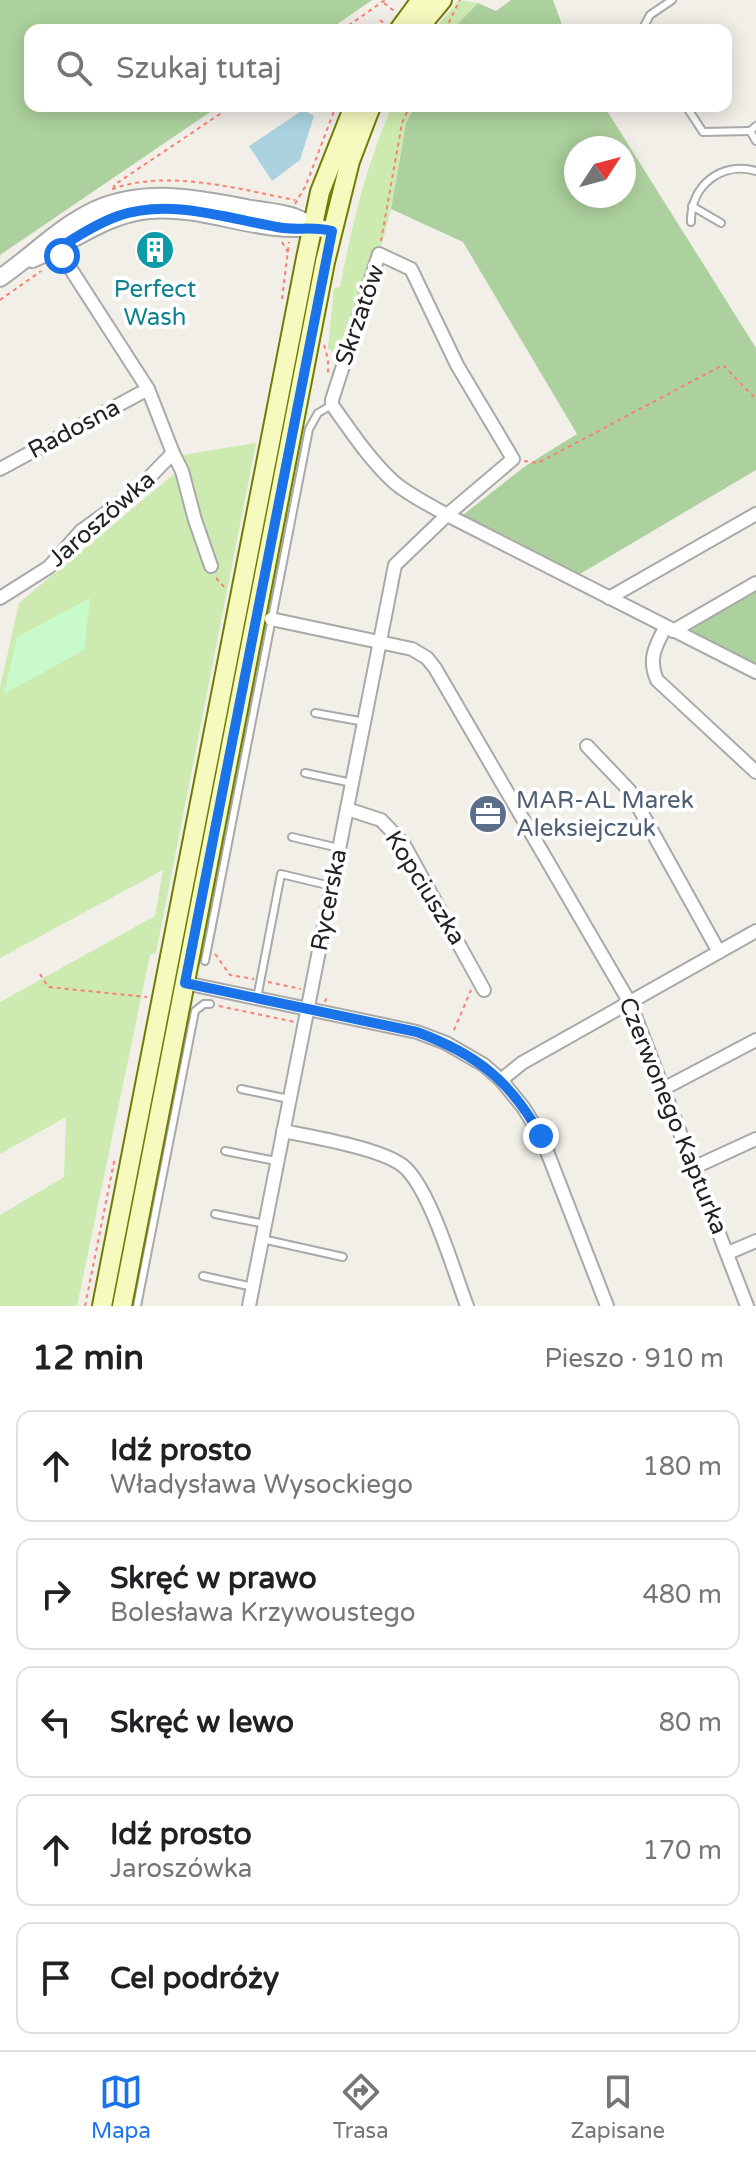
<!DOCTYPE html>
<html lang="pl">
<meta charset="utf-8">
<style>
:root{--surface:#fff;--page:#f6f6f6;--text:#202124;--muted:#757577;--line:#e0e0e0;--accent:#1a73e8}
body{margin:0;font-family:"Varela Round",sans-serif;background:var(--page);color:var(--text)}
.compass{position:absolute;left:564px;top:136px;width:72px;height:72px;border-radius:50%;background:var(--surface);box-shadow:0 4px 20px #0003;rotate:54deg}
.stop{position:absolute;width:24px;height:24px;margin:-18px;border:6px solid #1a73e8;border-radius:50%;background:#fff}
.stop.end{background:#1a73e8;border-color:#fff;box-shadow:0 2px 8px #0008}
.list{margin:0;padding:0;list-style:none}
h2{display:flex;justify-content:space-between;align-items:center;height:104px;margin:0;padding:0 32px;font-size:34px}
h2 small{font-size:26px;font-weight:400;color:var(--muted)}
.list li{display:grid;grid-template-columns:52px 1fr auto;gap:24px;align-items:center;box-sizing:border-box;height:112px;margin:0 16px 16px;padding:0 16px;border:2px solid var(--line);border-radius:16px}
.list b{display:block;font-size:30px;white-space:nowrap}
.list p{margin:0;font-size:26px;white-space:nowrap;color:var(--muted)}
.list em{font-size:26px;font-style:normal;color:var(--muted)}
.icon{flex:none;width:44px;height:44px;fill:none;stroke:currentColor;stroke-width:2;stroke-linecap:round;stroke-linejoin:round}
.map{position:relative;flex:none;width:756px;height:1306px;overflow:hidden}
.search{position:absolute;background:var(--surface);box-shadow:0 4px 20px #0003;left:24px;right:24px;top:24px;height:88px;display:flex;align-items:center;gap:20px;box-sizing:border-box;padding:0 28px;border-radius:16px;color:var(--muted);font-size:30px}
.sheet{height:744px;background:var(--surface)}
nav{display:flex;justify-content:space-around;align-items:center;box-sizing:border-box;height:112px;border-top:2px solid var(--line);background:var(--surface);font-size:22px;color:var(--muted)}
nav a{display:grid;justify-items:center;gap:4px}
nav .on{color:var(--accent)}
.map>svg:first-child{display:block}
.grass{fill:#cdebb0}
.forest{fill:#add19e;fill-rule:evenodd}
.park{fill:#c8facc}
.water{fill:#aad3df}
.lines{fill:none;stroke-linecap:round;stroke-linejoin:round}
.service-casing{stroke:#a9a9a9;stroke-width:10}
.minor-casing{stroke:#a9a9a9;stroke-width:16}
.tertiary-casing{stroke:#a9a9a9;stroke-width:20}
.secondary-casing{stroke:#707d05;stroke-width:22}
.path{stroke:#fa8072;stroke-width:2;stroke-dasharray:4 4;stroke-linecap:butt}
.service{stroke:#fff;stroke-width:6}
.minor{stroke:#fff;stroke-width:12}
.tertiary{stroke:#fff;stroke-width:16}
.secondary{stroke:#f7fabf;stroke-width:18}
.route{stroke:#1a73e8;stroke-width:10}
.labels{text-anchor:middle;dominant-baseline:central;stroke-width:8;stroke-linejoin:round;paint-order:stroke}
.culture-label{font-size:24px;fill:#0d838f;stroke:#fff}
.street-label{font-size:24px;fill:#222;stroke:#fff}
.service-label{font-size:24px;fill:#4e5e75;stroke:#fff;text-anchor:start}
</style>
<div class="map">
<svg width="756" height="1306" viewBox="0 0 756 1306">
<rect width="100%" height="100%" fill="#f2efe9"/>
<g class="grass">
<polygon points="459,0 478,3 452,30 434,30"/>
<path d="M392,106h23c-16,32 -16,68 -24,102 -10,49 -31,95 -49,141l-8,4 -6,-5 6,-60 6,-1c13,-66 25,-118 52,-181z"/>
<polygon points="256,443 156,953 150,955 77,1306 0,1306 0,1215 64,1177 66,1117 0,1154 0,1002 155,916 163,870 0,958 0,687 19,603 174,474 182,455"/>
</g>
<g class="forest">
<polygon points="0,0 372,0 329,30 30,30 30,106 219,106 0,255"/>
<polygon points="511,0 553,0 564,30 452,30 478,3 496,11"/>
<path d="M415,106h189l152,242v122l-176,104 -117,-59 61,-48 53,-33 -114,-192 -72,-33 15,-86zM624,148v48h-48v-48z"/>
<polygon points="756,586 756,665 684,630"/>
</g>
<polygon class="park" points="90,598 84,650 4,694 17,637"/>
<polygon class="water" points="303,110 314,116 300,160 272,181 249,146"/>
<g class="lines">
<g class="service-casing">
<g id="service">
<polyline points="642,30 650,15 672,0"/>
<polyline points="686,106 703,132 750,131"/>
<polyline points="756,126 750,131 756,141"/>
<polyline points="692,206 721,223"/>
<path d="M691,222c-1,-36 30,-61 65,-51"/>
<polyline points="315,713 365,722"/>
<polyline points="305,773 352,783"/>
<polyline points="292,837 339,848"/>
<polyline points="205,961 309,429 318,413 332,405"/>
<polyline points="257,998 281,874 331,886"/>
<polyline points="241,1089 289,1099"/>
<polyline points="225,1151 276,1161"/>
<polyline points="215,1214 265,1224"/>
<polyline points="262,1239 343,1257"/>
<polyline points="203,1276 253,1287"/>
<polyline points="137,1306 195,1011 204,1004 210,1004"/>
</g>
</g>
<g class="minor-casing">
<g id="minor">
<polyline points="173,453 182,471 195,520 211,566"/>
<polyline points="0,469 148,389"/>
<polyline points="0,598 49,567 81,531 135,492 173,453 148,389 52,240"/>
<polyline points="609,598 756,514"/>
<polyline points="271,619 412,649 427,658 435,668 630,1003 747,1306"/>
<path d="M665,628c-10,19 -17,31 -8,52l99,92"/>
<polyline points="673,631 756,583"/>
<polyline points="587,746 629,790 719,952"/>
<polyline points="347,809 381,820 403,843 484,990"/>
<polyline points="185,983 417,1032 446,1043 484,1065 501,1080 523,1107 541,1136 607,1306"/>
<polyline points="501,1080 522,1063 756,931"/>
<polyline points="663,1089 756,1040"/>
<path d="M283,1131c30,6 96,17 119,34 27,20 52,107 65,141"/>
<polyline points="695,1167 756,1139"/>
<polyline points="728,1253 756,1241"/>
<path d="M249,1306l146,-741 52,-50 66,-56 -56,-94 -46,-96 -32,-15 -47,146v5c19,26 38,56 63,78 17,14 38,24 58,35l303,154"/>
</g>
</g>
<g class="tertiary-casing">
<g id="tertiary">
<path d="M32,259c40,-16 73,-45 117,-49 56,-5 109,24 164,17"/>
<path d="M0,278c32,-22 59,-51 95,-68 50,-22 100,-12 151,-2 15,3 34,4 48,9 10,4 18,9 29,12"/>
</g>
</g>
<g class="secondary-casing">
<g id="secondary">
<polyline points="399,30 421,0"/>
<polyline points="417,30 442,0"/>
<polyline points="102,1306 306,258 320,192 354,106"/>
<polyline points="122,1306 325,262 350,161 371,106"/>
</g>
</g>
<g class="path">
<polyline points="384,3 394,11"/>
<polyline points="380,20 386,25"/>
<polyline points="342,30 385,0"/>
<polyline points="445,30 460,0"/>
<path d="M112,189c56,-20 126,0 183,11"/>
<polyline points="114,189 114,185 232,106"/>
<polyline points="295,204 306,185 336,106"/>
<polyline points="381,241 402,123 410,106"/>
<polyline points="282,242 289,254"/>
<polyline points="282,299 289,242"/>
<polyline points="0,300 41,271"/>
<polyline points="324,345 328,359 328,374"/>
<polyline points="524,461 538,463 723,365 756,399"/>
<polyline points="216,578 225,588"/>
<polyline points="215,954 230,975 254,979"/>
<polyline points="40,974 48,987 147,997"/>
<polyline points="268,982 301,989"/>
<polyline points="325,1002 327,995"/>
<polyline points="219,1006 295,1022"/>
<polyline points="454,1030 471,990"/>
<polyline points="85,1306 115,1157"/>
</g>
<use href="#service" class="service"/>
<use href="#minor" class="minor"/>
<use href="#tertiary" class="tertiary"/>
<use href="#secondary" class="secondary"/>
</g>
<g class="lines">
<path class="route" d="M62,256l-4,-7c19,-13 38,-25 60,-33 51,-18 108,2 159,11 19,4 35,-1 55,4l-147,752 232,49c59,22 93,48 124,104"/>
</g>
<defs>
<g id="building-disc" transform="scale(2)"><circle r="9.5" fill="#0f9aa8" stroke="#fff"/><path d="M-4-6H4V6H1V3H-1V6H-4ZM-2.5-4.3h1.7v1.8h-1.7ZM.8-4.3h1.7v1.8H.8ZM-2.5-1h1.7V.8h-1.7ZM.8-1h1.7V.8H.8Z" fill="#fff"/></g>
<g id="office-disc" transform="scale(2)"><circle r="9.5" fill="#5c6f8a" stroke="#fff"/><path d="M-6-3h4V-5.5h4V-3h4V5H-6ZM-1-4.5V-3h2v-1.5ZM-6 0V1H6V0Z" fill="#fff"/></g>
</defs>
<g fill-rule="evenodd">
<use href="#building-disc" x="155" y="250"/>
<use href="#office-disc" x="488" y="814"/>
</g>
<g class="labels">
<g class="culture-label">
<text x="155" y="289">Perfect<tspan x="155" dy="28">Wash</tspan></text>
</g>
<g class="street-label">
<text transform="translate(360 315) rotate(-71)">Skrzatów</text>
<text transform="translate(74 429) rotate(-28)">Radosna</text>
<text transform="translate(102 519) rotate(-41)">Jaroszówka</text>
<text transform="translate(425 888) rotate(58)">Kopciuszka</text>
<text transform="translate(329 900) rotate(-79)">Rycerska</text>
<text transform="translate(673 1116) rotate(68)">Czerwonego Kapturka</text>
</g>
<g class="service-label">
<text x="516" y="800">MAR-AL Marek<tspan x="516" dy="28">Aleksiejczuk</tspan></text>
</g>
</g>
</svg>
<svg class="compass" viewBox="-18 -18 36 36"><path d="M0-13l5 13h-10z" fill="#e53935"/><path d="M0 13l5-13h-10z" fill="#757577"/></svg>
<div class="stop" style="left:62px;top:256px"></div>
<div class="stop end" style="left:541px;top:1136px"></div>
<div class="search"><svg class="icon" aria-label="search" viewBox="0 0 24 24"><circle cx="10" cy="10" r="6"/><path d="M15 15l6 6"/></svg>Szukaj tutaj</div>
</div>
<section class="sheet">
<h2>12 min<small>Pieszo · 910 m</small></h2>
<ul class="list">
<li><svg class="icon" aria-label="ahead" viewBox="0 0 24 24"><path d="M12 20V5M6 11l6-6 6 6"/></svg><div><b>Idź prosto</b><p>Władysława Wysockiego</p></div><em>180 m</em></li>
<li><svg class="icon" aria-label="right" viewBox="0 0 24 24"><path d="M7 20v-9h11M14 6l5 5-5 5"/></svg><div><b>Skręć w prawo</b><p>Bolesława Krzywoustego</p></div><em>480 m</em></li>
<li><svg class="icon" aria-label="left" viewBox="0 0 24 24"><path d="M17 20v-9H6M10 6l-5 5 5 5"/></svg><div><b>Skręć w lewo</b></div><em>80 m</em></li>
<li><svg class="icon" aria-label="ahead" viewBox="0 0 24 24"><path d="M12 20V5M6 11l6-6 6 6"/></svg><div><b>Idź prosto</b><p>Jaroszówka</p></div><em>170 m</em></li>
<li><svg class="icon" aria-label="arrive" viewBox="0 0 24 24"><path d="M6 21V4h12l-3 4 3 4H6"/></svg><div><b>Cel podróży</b></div></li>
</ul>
</section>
<nav>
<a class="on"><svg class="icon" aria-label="map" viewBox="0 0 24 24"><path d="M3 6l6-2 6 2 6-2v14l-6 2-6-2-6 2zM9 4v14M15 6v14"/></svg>Mapa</a>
<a><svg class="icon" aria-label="directions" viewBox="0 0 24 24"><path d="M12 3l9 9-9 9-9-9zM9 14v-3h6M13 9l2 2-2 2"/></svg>Trasa</a>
<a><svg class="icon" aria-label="saved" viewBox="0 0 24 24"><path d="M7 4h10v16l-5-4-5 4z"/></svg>Zapisane</a>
</nav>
